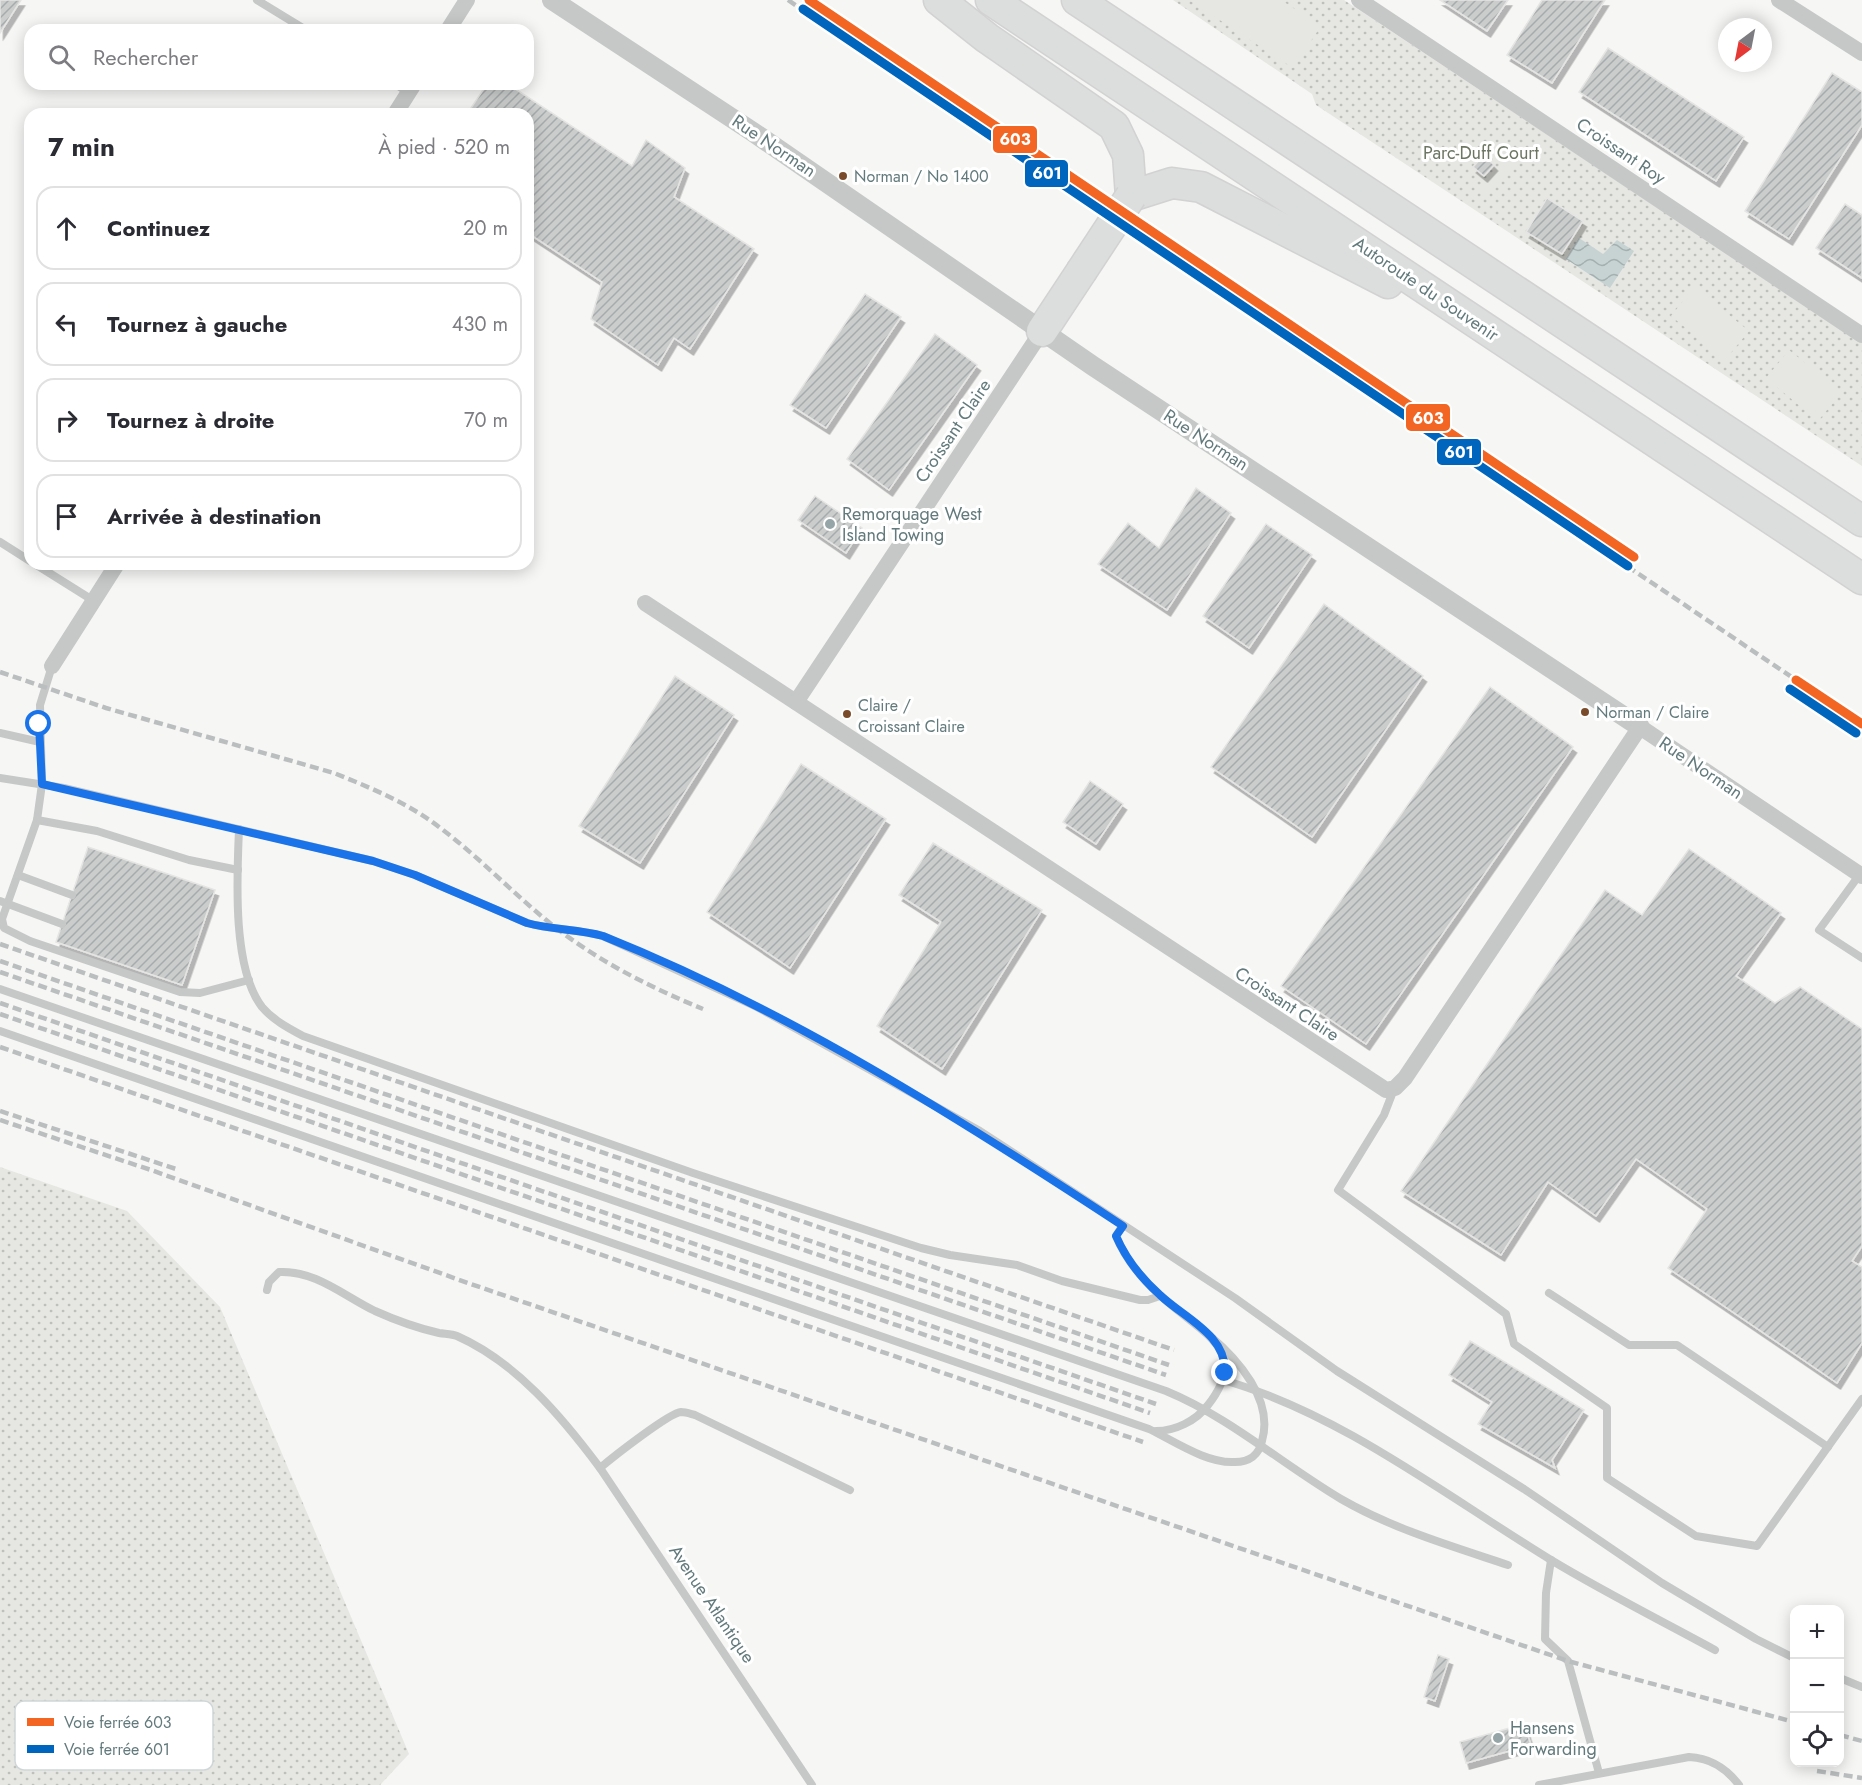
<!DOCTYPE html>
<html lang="fr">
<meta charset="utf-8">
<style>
:root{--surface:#fff;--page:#f2f2f3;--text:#2b2b33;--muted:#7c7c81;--line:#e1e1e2}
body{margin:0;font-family:Jost,sans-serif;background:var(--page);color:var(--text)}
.controls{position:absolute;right:18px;bottom:18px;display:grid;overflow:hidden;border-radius:12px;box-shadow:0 3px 15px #0003}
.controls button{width:54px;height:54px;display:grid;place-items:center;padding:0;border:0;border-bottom:2px solid var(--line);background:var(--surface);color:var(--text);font:30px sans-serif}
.compass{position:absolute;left:1718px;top:18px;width:54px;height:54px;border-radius:50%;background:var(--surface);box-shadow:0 3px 15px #0003;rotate:212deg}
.stop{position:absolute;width:18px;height:18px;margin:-14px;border:4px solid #1a73e8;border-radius:50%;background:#fff}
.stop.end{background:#1a73e8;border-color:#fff;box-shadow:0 2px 6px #0008}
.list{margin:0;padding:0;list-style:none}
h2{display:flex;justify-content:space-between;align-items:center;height:78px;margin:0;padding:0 24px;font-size:26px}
h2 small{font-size:20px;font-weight:400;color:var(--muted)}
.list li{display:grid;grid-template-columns:39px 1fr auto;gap:18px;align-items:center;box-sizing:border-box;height:84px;margin:0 12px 12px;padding:0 12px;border:2px solid var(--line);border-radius:18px}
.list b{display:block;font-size:22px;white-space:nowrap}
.list em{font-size:20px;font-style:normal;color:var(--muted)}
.icon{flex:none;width:33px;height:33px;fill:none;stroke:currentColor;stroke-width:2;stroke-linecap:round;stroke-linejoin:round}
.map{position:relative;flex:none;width:1862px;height:1785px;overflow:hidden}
.search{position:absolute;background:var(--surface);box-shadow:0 3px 15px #0003;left:24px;top:24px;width:510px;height:66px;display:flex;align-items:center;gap:15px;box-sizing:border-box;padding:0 21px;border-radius:18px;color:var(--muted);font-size:22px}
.panel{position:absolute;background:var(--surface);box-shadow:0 3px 15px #0003;left:24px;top:108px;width:510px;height:462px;border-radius:18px}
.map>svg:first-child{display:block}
.green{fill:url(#green-dots)}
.pitch{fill:#e6e7e2}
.water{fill:url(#water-waves)}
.building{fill:url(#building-hatch);stroke:#e5e5e4;stroke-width:1.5;filter:url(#shadow)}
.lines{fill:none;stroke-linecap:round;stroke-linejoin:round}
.motorway-casing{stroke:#d1d2d1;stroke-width:33}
.service{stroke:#c6c8c8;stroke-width:8}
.minor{stroke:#c6c8c8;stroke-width:16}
.tertiary{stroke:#c6c8c8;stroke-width:20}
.motorway{stroke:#dcdddd;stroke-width:30}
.rail{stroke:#bbbebf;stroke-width:4.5;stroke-dasharray:9 4.5;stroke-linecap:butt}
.motorway-bridge-casing{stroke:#d1d2d1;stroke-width:33;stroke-linecap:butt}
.motorway-bridge{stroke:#dcdddd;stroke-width:30}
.rail-1-casing{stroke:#fff;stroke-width:14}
.rail-2-casing{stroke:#fff;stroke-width:14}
.rail-1{stroke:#f26522;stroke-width:9}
.rail-2{stroke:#0065bd;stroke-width:9}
.route{stroke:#1a73e8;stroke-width:8}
.bus-dot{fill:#7a4b2a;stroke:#fff;stroke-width:2}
.poi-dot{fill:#96a5a7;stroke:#fff;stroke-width:2}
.labels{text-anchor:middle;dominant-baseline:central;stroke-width:6;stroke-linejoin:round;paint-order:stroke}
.bus-label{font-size:16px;fill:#637a7d;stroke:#fff;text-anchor:start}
.street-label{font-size:18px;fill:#637a7d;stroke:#fff}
.park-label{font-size:18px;fill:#6c7662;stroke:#fff}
.poi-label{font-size:18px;fill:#637a7d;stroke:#fff;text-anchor:start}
.key{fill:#fff;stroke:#d0d7d8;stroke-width:1.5}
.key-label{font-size:16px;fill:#637a7d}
.line-badge{stroke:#fff;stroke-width:2}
.badge-label{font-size:16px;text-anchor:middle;font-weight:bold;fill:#fff}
</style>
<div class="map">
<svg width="1862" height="1785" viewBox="0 0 1862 1785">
<defs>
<pattern id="green-dots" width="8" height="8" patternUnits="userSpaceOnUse" patternTransform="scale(1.5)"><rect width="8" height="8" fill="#e6e7e2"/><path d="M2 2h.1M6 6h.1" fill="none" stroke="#bec0bc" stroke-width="1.8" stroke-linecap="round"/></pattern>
<pattern id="water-waves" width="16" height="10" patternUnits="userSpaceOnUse" patternTransform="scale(1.5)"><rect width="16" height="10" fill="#c6d3d2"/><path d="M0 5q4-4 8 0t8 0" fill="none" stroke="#a4b0b0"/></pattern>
<pattern id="building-hatch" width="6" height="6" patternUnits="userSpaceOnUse" patternTransform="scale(1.5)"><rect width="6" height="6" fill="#cbcdcd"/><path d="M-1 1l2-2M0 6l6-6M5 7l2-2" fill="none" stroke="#a8abac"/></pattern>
<filter id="shadow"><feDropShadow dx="3.5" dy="6" stdDeviation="0" flood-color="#0004"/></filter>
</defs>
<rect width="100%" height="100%" fill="#f6f6f5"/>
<g class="green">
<polygon points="1173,0 1344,0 1862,343 1862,466 1316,105 1312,94"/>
<polygon points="0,1167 127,1211 220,1307 409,1754 380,1785 0,1785"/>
</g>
<g class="pitch">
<polygon points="1189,0 1281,0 1321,26 1293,68"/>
<polygon points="1507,159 1515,168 1488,195 1479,186"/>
<polygon points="1694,287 1749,331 1725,360 1671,316"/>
<polygon points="1789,350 1842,392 1818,421 1766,378"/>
</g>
<polygon class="water" points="1579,238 1603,254 1617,240 1634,251 1610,288 1566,259"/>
<g class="building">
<polygon points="0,0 21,0 0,33"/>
<polygon points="1440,0 1508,0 1487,31"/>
<polygon points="1542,0 1605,0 1552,83 1507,55"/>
<polygon points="1608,48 1744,137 1716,181 1579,92"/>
<polygon points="1832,73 1862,92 1862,125 1789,239 1745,211"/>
<polygon points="487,84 508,84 632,166 646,140 685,168 674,197 754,249 690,349 674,338 658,365 591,319 602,282 528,233 528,114 467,114"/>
<polygon points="1484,155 1494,165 1484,176 1473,167"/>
<polygon points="1547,198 1583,221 1562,254 1526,232"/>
<polygon points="1845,204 1862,215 1862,278 1816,248"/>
<polygon points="865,294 901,317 826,428 790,405"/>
<polygon points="935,334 977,365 889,490 847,459"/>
<polygon points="1196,488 1231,513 1167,610 1098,564 1128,523 1159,548"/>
<polygon points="815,496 862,528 846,553 798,520"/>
<polygon points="1266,524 1312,555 1249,648 1203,616"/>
<polygon points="1324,604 1423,676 1312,837 1211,767"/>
<polygon points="675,676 734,715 640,863 579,826"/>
<polygon points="1490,687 1573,747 1366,1044 1281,986"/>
<polygon points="801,764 886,819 790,968 707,912"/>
<polygon points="1090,781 1123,804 1096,844 1063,822"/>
<polygon points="933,843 1042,910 942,1069 877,1026 941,922 899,895"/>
<polygon points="88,847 215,890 182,985 56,942"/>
<polygon points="1689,849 1781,913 1736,976 1775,1003 1800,987 1862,1029 1862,1246 1852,1261 1862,1267 1862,1343 1837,1383 1668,1268 1707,1209 1636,1159 1596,1216 1548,1182 1501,1255 1401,1191 1605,890 1642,915"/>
<polygon points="1470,1341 1584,1410 1552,1460 1555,1468 1478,1424 1492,1402 1449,1375"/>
<polygon points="1438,1655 1449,1659 1435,1701 1424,1697"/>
<polygon points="1524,1724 1531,1745 1466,1763 1460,1742"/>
</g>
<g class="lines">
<g class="motorway-casing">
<g id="motorway">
<polyline points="939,0 987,38 1114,126 1128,155 1131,196 1172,183 1201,187 1388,283"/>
<polyline points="991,0 1862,579"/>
<polyline points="1077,0 1862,521"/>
<polyline points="1042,331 1081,272"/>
</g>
</g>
<g class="service">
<polyline points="257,0 306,30"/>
<polyline points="395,84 409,93"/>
<polyline points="0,542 30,561"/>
<polyline points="35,564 94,601"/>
<polyline points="52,666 40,705 42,784 37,820 2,919 4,928 30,941 180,992 200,993 249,980"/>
<polyline points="0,733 40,742"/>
<path d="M0,778l64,10 309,73 42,14 112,48c25,7 51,6 76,13l152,70 225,125 255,167 102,73 187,118 138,94 94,56 38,19"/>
<polyline points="37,820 97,831 189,860 238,870"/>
<path d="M239,829c-2,48 -7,139 23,178 11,13 26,21 41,29l390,137 228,75 29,7 67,10 45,16 78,19h8l12,-4"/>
<polyline points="1860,874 1819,930 1862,958"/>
<polyline points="18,875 72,895"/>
<polyline points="0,901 62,924"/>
<path d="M0,989l1166,402c63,26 116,73 175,108 52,30 110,47 167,66"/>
<path d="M0,1031l1149,398c25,12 58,35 86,33 14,0 24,-7 27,-21 12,-41 -24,-82 -53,-106"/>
<polyline points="1394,1089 1384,1115 1338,1190 1506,1314 1514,1344 1607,1408 1607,1478 1696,1536 1757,1546 1862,1399"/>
<path d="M1123,1225l-7,11c11,27 31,49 54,68 36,31 79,49 38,101 -12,16 -33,26 -52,26"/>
<path d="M267,1290l2,-8 10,-10c36,-2 65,24 96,39 20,9 42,17 64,22 6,1 13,1 18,3 59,26 105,81 143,132"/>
<polyline points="1549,1293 1629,1345 1677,1345 1828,1447"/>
<path d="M1223,1380c117,33 225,117 328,180 53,32 109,60 164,90"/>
<polyline points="1551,1560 1546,1593 1545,1639 1568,1661 1599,1773"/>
<polyline points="1840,1678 1862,1687"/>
<path d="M812,1785l-212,-317c13,-11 69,-55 81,-56 5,0 10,2 14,3l155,75"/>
<path d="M1539,1785l150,-28c22,1 37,11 50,28"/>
</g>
<g class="minor">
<polyline points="1359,0 1862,335"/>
<polyline points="1779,0 1862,53"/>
<polyline points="448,30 467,0"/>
<polyline points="395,114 414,84"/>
<polyline points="645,603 1386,1090 1395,1088 1405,1078 1640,727 1862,876"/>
<polyline points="52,666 117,564"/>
<polyline points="796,702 1042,331"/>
</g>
<polyline class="tertiary" points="552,0 753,132 1093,366 1640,727"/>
<use href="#motorway" class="motorway"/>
<g class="rail">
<polyline points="788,0 1796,680"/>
<path d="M0,672l106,36 228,65c37,15 74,30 105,54 43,32 79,72 121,104 44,33 92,57 143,78"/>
<polyline points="0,944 1174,1350"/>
<polyline points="0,961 1169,1365"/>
<polyline points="0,972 1166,1375"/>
<polyline points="0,1003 1156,1404"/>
<polyline points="0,1014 1150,1413"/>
<polyline points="0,1047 1143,1442"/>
<polyline points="0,1111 176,1169"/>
<polyline points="0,1120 151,1170 468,1283 1568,1661 1794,1722"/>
<polyline points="1840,1735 1862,1741"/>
<polyline points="1817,1771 1862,1778"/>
</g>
<g class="motorway-bridge-casing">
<polyline id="motorway-bridge" points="1081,272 1131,196"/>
</g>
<use href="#motorway-bridge" class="motorway-bridge"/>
<g class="rail-1-casing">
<g id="rail-1">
<polyline points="809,0 1634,557"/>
<polyline points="1796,680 1862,724"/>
</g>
</g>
<g class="rail-2-casing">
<g id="rail-2">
<polyline points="803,9 1628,566"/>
<polyline points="1790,689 1856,733"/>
</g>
</g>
<use href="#rail-1" class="rail-1"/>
<use href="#rail-2" class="rail-2"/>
</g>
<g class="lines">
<path class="route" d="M39,724l3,60 331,77 42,14 112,48c25,7 51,6 76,13 185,74 354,181 520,290l-7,10c10,23 25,42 44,59 24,23 67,40 65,78"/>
</g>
<g class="bus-dot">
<circle cx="843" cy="176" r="5"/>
<circle cx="1585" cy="712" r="5"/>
<circle cx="847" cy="714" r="5"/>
</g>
<g class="poi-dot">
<circle cx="830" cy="524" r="6"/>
<circle cx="1498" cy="1738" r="6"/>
</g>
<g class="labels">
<g class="bus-label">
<text x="854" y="176">Norman / No 1400</text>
<text x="858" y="705">Claire /<tspan x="858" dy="21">Croissant Claire</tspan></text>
<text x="1596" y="712">Norman / Claire</text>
</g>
<g class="street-label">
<text transform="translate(774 146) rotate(34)">Rue Norman</text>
<text transform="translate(1621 151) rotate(34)">Croissant Roy</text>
<text transform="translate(1426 289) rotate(34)">Autoroute du Souvenir</text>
<text transform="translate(953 431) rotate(-56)">Croissant Claire</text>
<text transform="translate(1206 440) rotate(33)">Rue Norman</text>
<text transform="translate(1701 768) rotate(34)">Rue Norman</text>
<text transform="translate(1287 1004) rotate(33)">Croissant Claire</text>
<text transform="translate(712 1604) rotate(56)">Avenue Atlantique</text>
</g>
<g class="park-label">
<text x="1481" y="153">Parc-Duff Court</text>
</g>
<g class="poi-label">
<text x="842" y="514">Remorquage West<tspan x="842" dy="21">Island Towing</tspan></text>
<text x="1510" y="1728">Hansens<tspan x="1510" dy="21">Forwarding</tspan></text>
</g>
</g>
<rect x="15" y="1701" width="198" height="69" rx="9" class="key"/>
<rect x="27" y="1718" width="27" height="8" fill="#f26522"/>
<rect x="27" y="1745" width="27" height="8" fill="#0065bd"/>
<g class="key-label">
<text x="64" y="1728">Voie ferrée 603</text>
<text x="64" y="1755">Voie ferrée 601</text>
</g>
<g class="line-badge">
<rect x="992" y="125" width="46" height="29" rx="6" fill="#f26522"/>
<rect x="1024" y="159" width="45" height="29" rx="6" fill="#0065bd"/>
<rect x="1405" y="403" width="46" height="29" rx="6" fill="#f26522"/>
<rect x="1436" y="438" width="46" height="28" rx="6" fill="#0065bd"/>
</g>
<g class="badge-label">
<text x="1015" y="145">603</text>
<text x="1047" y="179">601</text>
<text x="1428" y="424">603</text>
<text x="1459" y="458">601</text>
</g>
</svg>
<div class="controls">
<button>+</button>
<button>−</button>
<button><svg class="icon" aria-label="locate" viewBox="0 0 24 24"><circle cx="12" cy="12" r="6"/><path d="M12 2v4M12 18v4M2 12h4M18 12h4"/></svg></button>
</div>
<svg class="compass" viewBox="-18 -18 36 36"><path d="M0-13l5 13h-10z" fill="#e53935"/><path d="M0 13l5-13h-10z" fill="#7c7c81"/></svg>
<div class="stop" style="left:39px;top:724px"></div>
<div class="stop end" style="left:1225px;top:1373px"></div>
<div class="search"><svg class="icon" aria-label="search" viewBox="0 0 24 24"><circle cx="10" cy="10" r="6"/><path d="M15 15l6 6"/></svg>Rechercher</div>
<section class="panel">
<h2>7 min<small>À pied · 520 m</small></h2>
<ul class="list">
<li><svg class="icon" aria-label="ahead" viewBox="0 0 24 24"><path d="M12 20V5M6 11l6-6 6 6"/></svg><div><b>Continuez</b></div><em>20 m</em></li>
<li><svg class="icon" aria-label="left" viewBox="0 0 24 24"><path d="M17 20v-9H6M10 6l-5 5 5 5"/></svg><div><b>Tournez à gauche</b></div><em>430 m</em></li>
<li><svg class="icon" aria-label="right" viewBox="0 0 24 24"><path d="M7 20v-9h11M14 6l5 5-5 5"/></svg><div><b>Tournez à droite</b></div><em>70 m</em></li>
<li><svg class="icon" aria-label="arrive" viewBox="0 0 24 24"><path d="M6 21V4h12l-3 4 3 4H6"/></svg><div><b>Arrivée à destination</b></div></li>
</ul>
</section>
</div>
